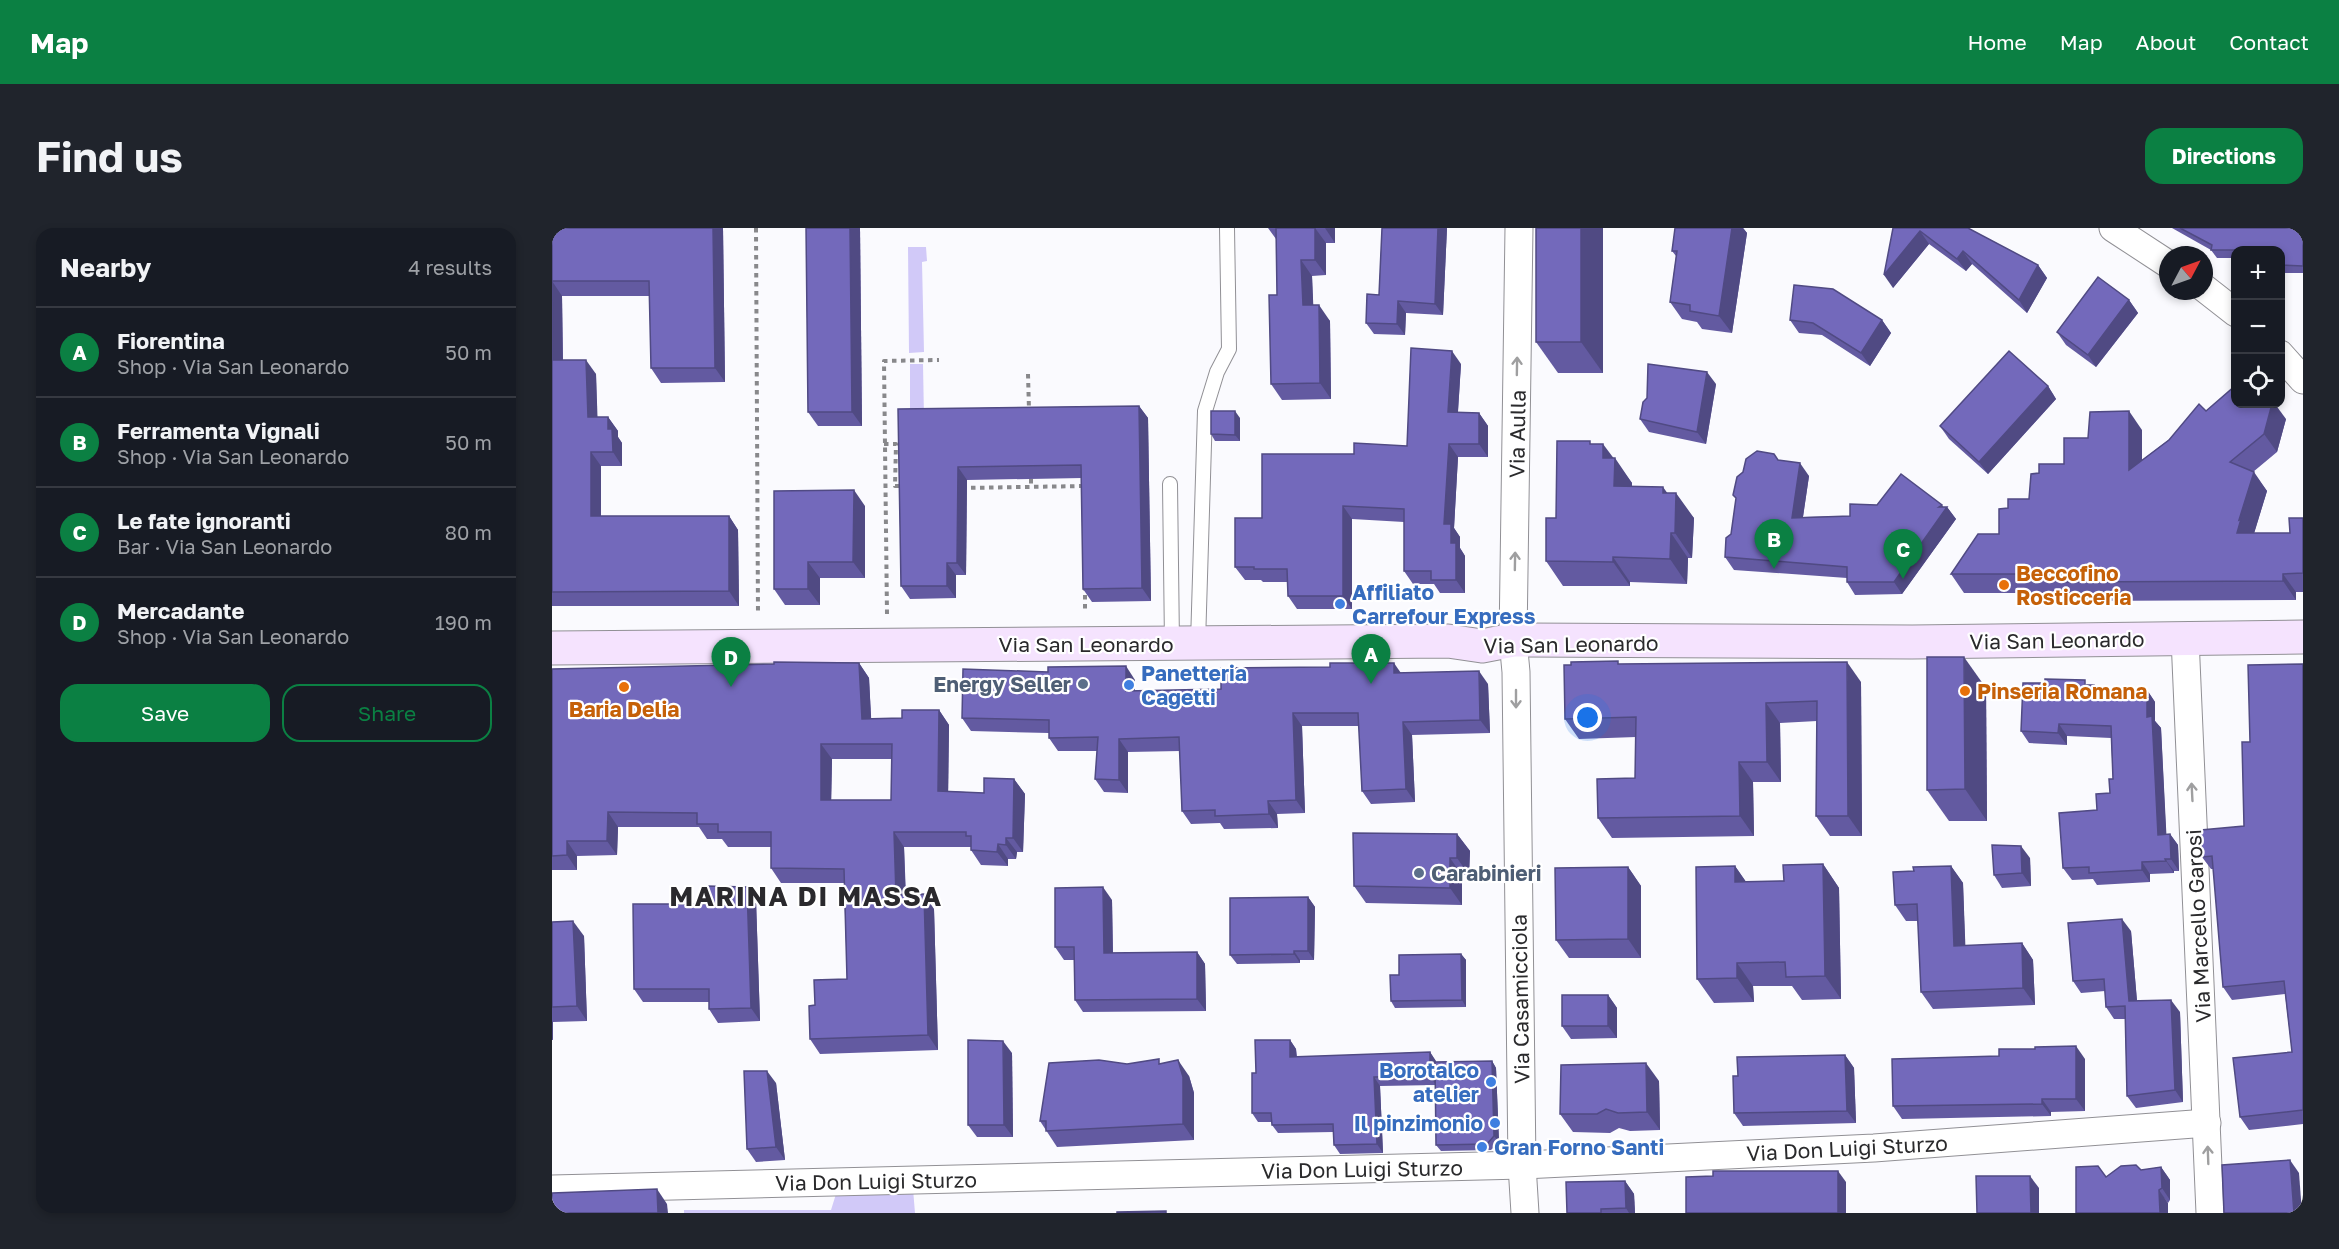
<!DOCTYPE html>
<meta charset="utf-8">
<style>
:root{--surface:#171b24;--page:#20242c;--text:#f1f3f6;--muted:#9ea1a6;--line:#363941;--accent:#0b8043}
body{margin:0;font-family:"Golos Text",sans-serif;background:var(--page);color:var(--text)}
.controls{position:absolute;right:18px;top:18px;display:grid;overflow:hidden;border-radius:12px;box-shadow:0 3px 9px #0003}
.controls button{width:54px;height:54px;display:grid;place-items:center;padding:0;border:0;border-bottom:2px solid var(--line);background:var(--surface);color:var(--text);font:30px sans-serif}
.compass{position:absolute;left:1607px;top:18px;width:54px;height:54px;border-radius:50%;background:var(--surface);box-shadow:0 3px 9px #0003;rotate:49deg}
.you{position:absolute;left:1036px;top:490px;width:21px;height:21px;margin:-15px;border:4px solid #fff;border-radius:50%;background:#1a73e8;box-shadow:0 0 0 9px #1a73e833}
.badge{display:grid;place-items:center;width:39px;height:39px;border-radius:50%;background:var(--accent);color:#fff;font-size:20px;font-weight:700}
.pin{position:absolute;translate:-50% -50px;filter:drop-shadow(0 2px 3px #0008)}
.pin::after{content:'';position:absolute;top:32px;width:21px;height:18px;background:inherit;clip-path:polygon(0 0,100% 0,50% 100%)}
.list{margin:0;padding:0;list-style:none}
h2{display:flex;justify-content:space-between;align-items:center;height:78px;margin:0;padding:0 24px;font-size:26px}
h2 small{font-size:20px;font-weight:400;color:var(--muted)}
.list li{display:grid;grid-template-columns:39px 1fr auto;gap:18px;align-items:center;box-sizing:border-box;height:90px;padding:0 24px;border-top:2px solid var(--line)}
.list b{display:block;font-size:22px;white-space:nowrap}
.list p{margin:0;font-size:20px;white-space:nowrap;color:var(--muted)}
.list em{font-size:20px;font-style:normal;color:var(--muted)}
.actions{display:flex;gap:12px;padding:18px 24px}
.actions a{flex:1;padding:14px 0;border:2px solid var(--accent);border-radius:18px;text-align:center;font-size:21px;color:var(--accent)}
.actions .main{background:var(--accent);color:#fff}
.icon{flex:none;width:33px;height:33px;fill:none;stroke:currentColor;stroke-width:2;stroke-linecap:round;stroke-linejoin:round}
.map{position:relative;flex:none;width:1751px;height:985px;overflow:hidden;border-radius:18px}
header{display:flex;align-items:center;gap:36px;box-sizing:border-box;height:84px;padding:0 30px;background:var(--accent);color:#fff}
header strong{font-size:28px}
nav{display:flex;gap:33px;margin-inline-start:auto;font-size:21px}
.intro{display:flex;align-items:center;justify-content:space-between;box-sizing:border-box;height:144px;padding:0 36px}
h1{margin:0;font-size:42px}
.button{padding:15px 27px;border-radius:18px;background:var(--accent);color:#fff;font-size:21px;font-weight:700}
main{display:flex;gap:36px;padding:0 36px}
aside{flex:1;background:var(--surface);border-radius:18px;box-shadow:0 3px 9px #0003}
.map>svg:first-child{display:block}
.green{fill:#d1c9f8}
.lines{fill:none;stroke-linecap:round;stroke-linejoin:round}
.lane-casing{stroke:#919095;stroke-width:16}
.street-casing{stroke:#919095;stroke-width:29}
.secondary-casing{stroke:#919095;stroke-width:35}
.path{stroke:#88888b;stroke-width:4;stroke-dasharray:4.5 4.5;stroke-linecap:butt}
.lane{stroke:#fff;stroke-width:14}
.street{stroke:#fff;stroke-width:27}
.secondary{stroke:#f5e3fe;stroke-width:33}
.wall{fill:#635aa1;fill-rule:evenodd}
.shaded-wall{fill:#504a83}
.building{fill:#7369bb;stroke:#504a83;stroke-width:1.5;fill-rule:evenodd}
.oneway{stroke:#9f9fa0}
.food-dot{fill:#e8710a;stroke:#fff;stroke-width:2}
.shop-dot{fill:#3f7fe0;stroke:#fff;stroke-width:2}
.service-dot{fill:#5c6f8a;stroke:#fff;stroke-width:2}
.labels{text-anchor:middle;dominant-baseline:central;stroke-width:4.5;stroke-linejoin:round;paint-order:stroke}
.street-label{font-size:21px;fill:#2a2a2c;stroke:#fff}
.food-label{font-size:21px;font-weight:bold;fill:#c56008;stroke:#fff;text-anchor:start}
.shop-label{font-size:21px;font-weight:bold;fill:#366cbe;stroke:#fff;text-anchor:start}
.service-label{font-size:21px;font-weight:bold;fill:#4e5e75;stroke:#fff;text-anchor:end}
.district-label{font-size:27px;font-weight:bold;letter-spacing:1.5px;fill:#2a292d;stroke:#fff}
</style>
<header>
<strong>Map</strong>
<nav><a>Home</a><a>Map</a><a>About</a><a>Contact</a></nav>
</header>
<div class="intro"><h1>Find us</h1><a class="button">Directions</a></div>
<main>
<aside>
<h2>Nearby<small>4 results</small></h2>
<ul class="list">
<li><span class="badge">A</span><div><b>Fiorentina</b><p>Shop · Via San Leonardo</p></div><em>50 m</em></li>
<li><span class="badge">B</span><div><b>Ferramenta Vignali</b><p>Shop · Via San Leonardo</p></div><em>50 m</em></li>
<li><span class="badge">C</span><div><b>Le fate ignoranti</b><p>Bar · Via San Leonardo</p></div><em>80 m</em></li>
<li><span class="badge">D</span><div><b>Mercadante</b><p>Shop · Via San Leonardo</p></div><em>190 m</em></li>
</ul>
<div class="actions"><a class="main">Save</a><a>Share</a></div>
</aside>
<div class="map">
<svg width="1751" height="985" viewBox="0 0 1751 985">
<rect width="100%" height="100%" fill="#fafafe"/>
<g class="green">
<polygon points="356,19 374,19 375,33 370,34 372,124 357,125"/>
<polygon points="358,136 371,136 372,190 358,191"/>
<polygon points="361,961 363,985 132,985 132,982 279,982 284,966"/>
</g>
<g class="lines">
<g class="lane-casing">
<g id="lane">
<polyline points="618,256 620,415"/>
<polyline points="646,415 653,183 665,144 677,121 675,0"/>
</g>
</g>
<g class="street-casing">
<g id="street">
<polyline points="967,0 961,412 964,444 970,937 973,985"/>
<polyline points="1561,0 1616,36"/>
<polyline points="1652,60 1684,85"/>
<polyline points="1728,126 1751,152"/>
<polyline points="1633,410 1658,985"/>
<polyline points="0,961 970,937 1322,920 1655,895"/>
</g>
</g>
<g class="secondary-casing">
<polyline id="secondary" points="0,420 896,413 930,418 961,412 1360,414 1751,409"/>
</g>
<g class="path">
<polyline points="204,0 206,387"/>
<polyline points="476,146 477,182"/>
<polyline points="332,216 344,216 343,258 352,258"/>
<polyline points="479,251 479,259"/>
<polyline points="410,260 532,258 532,261"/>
<polyline points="533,358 533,384"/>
<polyline points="335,386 332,133 387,132"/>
<polyline points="607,450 666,451 665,445"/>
</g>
<use href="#lane" class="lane"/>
<use href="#street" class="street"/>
<use href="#secondary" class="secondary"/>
</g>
<g class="wall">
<polygon points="0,0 171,0 173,154 109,155 99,140 98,68 10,68 11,132 44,146 45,189 56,189 66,203 66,209 70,215 70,238 49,238 49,288 177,288 186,302 187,378 0,378"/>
<polygon points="254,0 308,0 310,198 266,198 256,184"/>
<polygon points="716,0 783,0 783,15 774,15 774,47 760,48 761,77 778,93 779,171 730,172 719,156 725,67 724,11"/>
<polygon points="830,0 895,0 891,87 854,85 853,107 822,106 814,95 827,67"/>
<polygon points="984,0 1051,0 1051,145 1006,145 984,114"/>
<polygon points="1123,0 1191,0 1195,5 1180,105 1150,101 1145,94 1130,91 1118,74 1124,28 1120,23"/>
<polygon points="1341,0 1416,0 1486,37 1495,50 1475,85 1420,36 1414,43 1377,16 1341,60"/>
<polygon points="1620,0 1751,0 1751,45 1728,45 1728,22 1683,22 1683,30 1665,30 1659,22"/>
<polygon points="1577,72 1586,85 1544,139 1514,117 1505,104"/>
<polygon points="1238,92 1330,92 1339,105 1318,138 1270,107 1247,105"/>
<polygon points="909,136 906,184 927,185 936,198 936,229 906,229 902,300 908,309 908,320 913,328 913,365 888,365 882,356 861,356 852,343 852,294 800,291 800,381 745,381 736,368 736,354 711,354 709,352 693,352 683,339 710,290 802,226 855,218"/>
<polygon points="1164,156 1154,216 1097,204 1088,191 1095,170"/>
<polygon points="1496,158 1504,171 1436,246 1397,211 1388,198"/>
<polygon points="587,178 596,190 599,373 540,374 531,361 530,250 415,252 414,347 404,347 404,370 358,371 349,358 346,181"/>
<polygon points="1654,183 1734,191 1725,224 1701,244 1715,263 1702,305 1738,305 1751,290 1751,364 1744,364 1744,372 1526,373 1520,365 1412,365 1399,346 1447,306 1456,280 1477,271 1487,245 1512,236 1536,210 1590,202 1590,232"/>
<polygon points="688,190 688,213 663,213 659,206"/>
<polygon points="1040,216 1061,230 1080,255 1080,259 1115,265 1142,290 1140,330 1136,330 1135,356 1078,354 1078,358 1011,358 994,333 1004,290"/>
<polygon points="1226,232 1257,248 1251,289 1298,288 1395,279 1404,291 1350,366 1303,367 1295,354 1295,350 1182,342 1173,329 1179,306 1184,270"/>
<polygon points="313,278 313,350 268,350 268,377 233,377 222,361"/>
<path d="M307,435l10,15 2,41 31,-1 37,-8 10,15 -1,66 36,2 30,-14 11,15 -2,58h-6l-1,7h-8v7l-27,-1 -10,-15v-3h-67l2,48 28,14 4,141 -118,4 -10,-15 5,-34 32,-26 -3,-96h-63l-10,-15v-21h-43l-6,-8h-15l-8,-12h-81l-1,28 -40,1v14h-25v-201zM280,531h60l-1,41h-60z"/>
<polygon points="1068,436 1309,454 1310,608 1278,608 1264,588 1265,493 1228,495 1229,554 1201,554 1202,608 1060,610 1046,590 1083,550 1084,509 1027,511 1013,491"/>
<polygon points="1751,436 1751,896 1697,902 1688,889 1740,824 1733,766 1680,772 1671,759 1662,641 1659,641 1650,629 1692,598 1698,514"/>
<polygon points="849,445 936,456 938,505 860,507 863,574 819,576 810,563 807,498 750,498 753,585 725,586 726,600 672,601 668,595 639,596 630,583 628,523 576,524 576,565 552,564 543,551 545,523 506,523 497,510 497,505 419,503 410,490 583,452 583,463 669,461"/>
<polygon points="1536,457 1546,463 1595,462 1603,474 1603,493 1609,500 1614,606 1618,606 1626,617 1627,643 1622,643 1622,645 1598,646 1598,654 1545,657 1541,651 1520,652 1511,640 1545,582 1558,565 1561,551 1559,510 1515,508 1515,517 1477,515 1469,503"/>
<polygon points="1434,460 1435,593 1397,593 1375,562"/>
<polygon points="905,606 918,623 917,647 910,647 910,677 814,675 802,658"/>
<polygon points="1478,630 1479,658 1450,660 1442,647"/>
<polygon points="1271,636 1287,660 1289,771 1250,772 1240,758 1201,758 1202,774 1162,775 1145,751 1183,638 1194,654 1232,653"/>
<polygon points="1399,638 1411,655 1413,718 1470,715 1481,732 1483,777 1381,781 1369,764 1366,693 1354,693 1343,677 1362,643"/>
<polygon points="1076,639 1089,658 1089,730 1017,730 1004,712"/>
<polygon points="756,669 763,679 762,732 748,732 748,735 685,736 678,727"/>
<polygon points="204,672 208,793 166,795 157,781 157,774 91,774 82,761 154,676"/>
<polygon points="560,672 561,725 645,724 653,736 654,783 531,784 523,772 522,732 512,732 503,719"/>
<polygon points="0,694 32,708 35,793 1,794 1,812 0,812"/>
<polygon points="1579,703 1585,773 1628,784 1631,874 1584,880 1575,868 1573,791 1562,791 1554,779 1553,763 1529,765 1521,753"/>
<polygon points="909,726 914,732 914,779 843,780 839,773 847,747"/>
<polygon points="1056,767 1065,780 1065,810 1019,811 1010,798"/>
<polygon points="738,812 744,821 745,829 878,824 884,834 940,833 944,840 947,914 939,922 889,923 884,917 884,857 828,858 831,925 788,926 782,917 781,904 726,905 720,897 720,894 706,894 700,885 704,845"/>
<polygon points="460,825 461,909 425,909 416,897"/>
<polygon points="1293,827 1302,840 1304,895 1191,898 1182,885"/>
<polygon points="1533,831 1533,883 1499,884 1499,888 1350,891 1341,878"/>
<polygon points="610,835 637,848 642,865 642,912 505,919 488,893 575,836"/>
<polygon points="1107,853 1108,902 1078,903 1067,900 1058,905 1021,904 1008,886"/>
<polygon points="224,855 233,932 204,934 195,921"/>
<polygon points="1609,939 1618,952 1618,972 1616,975 1589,942"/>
<polygon points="1073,953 1082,966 1083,985 1015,985"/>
</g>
<g class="shaded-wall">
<polygon points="161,0 171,0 173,154 163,140"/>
<polygon points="298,0 308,0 310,198 300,184"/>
<polygon points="763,0 774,15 774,47 763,32"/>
<polygon points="773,0 783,0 783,15"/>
<polygon points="886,0 895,0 891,87 883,76"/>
<polygon points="1029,0 1051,0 1051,145 1029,114"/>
<polygon points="1180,0 1191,0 1195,5 1180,105 1167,88"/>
<polygon points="1368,3 1377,16 1341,60 1332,47"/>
<polygon points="1411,23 1420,36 1414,43 1405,31"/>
<polygon points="749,32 760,48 762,93 751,77"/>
<polygon points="1486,37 1495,50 1475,85 1467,72"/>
<polygon points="0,53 10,68 11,146 1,132"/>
<polygon points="1577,72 1586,85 1544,139 1536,127"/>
<polygon points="846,73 854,85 853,107 845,96"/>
<polygon points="767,77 778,93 779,171 768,155"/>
<polygon points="1330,92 1339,105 1318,138 1309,125"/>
<polygon points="900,123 909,136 905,197 896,184"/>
<polygon points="34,132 44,146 46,203 36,189"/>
<polygon points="1155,144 1164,156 1154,216 1145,204"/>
<polygon points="1496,158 1504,171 1436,246 1427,234"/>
<polygon points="1720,176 1723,176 1734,191 1725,224 1712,206"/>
<polygon points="587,178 596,190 599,373 590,360"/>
<polygon points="683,183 688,190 688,213 683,207"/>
<polygon points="1577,183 1590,202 1590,261 1577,242"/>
<polygon points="927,185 936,198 936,229 927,216"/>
<polygon points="56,189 66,203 66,209 70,215 70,238 61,224 56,201"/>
<polygon points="897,216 906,229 902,300 908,309 908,320 913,328 913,365 904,352 899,315 892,296"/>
<polygon points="1051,216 1063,232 1063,230 1080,255 1079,283 1062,258 1051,230"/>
<polygon points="39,224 49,238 49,302 39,288"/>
<polygon points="1248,235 1257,248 1249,302 1240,290"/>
<polygon points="406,239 415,252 414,347 405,335"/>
<polygon points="1702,244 1715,263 1701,309 1685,305 1687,292"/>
<polygon points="1111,259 1124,277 1124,265 1142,290 1140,330 1123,305 1111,265"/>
<polygon points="302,262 313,278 313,350 301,334"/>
<polygon points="1390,277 1393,282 1395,279 1404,291 1350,366 1342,354"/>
<polygon points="791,278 800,291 800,381 791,368"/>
<polygon points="177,288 186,302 187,378 177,363"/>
<polygon points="1119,305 1136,330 1135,356 1118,331"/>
<polygon points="1061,329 1078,354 1078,358 1061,334"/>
<polygon points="256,334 268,350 268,377 256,361"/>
<polygon points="395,335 404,347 404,370 395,358"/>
<polygon points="1731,346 1744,364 1744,372 1731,353"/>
<polygon points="1412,429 1434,460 1435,593 1413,561"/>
<polygon points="1295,434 1309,454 1310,608 1296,588"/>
<polygon points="307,435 317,450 320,506 310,491"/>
<polygon points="842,435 851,448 842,445"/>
<polygon points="574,438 583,452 583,476 574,463"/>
<polygon points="927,443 936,456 938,505 928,492"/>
<polygon points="1595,462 1603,474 1603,493 1609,500 1615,618 1606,607 1595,489"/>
<polygon points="1214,475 1228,495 1229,554 1215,534"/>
<polygon points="387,482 397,497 396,578 386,563"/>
<polygon points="741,485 750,498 753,585 744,572"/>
<polygon points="851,494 860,507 863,574 854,561"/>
<polygon points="1507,496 1515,508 1515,517 1506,505"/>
<polygon points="567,511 576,524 576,565 567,552"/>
<polygon points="269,516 280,531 279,586 269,572"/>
<polygon points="1187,534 1201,554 1202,608 1188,588"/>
<polygon points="462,551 473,566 471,624 461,610"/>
<polygon points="716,573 725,586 726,600 717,586"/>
<polygon points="56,584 66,599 65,627 55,613"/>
<polygon points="342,604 352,619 354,682 344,667"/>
<polygon points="905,606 918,623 917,647 905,630"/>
<polygon points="1618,606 1626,617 1627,643 1619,631"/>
<polygon points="454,610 465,624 464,631 454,617"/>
<polygon points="15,613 25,628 25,642 15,627"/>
<polygon points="446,616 456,631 456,638 445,624"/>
<polygon points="1469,618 1478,630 1479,658 1470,645"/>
<polygon points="898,630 910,647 910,677 898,660"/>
<polygon points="1613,631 1622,643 1622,645 1614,633"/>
<polygon points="1590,634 1598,646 1598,654 1590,642"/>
<polygon points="1271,636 1287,660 1289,771 1273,748"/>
<polygon points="1183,638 1199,661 1183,654"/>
<polygon points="1399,638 1411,655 1414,734 1402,718"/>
<polygon points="1076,639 1089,658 1089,730 1076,711"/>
<polygon points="195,659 204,672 208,793 199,780"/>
<polygon points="551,659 560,672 561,737 552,725"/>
<polygon points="372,666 382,681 386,822 376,807"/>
<polygon points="756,669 763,679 762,732 756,723"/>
<polygon points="1570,691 1579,703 1586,785 1577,773"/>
<polygon points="21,693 32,708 35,793 25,778"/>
<polygon points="1470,715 1481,732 1483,777 1471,760"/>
<polygon points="742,723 748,732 748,735 742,726"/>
<polygon points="645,724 653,736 654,783 645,771"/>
<polygon points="909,726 914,732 914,779 910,772"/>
<polygon points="1185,735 1201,758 1202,774 1185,750"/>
<polygon points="1056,767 1065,780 1065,810 1056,798"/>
<polygon points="1619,772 1628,784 1631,874 1623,862"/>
<polygon points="0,793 1,794 1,812 0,810"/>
<polygon points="738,812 744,821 745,838 738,829"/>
<polygon points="451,813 460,825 461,909 452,897"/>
<polygon points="1524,818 1533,831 1533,883 1524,871"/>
<polygon points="878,824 884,833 884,857 878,848"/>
<polygon points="1293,827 1302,840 1304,895 1295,883"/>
<polygon points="626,832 637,848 642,865 642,912 631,896"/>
<polygon points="940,833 944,840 947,914 942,908"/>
<polygon points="1094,835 1107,853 1108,902 1095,884"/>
<polygon points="215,843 224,855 233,932 224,919"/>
<polygon points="822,849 828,858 831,925 825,916"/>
<polygon points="1490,871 1499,884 1499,888 1490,876"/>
<polygon points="1738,932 1747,945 1750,985 1742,985"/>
<polygon points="1609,939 1618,952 1618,972 1610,960"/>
<polygon points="1286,943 1294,954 1294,985 1286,985"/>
<polygon points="1478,948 1487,960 1487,985 1479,985"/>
<polygon points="1073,953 1082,966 1083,985 1077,985 1074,980"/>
<polygon points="105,961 115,976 116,985 106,985"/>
<polygon points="1607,962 1616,975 1616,985 1608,985"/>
</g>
<g class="building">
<polygon points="0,0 161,0 163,140 99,140 97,53 0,53 1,132 34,132 36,189 56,189 56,201 60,201 61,224 39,224 39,288 177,288 177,363 0,364"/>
<polygon points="254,0 298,0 300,184 256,184"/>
<polygon points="724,0 763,0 763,32 749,32 751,77 767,77 768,155 719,156 717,67 725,67"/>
<polygon points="830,0 886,0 883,76 846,73 845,96 814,95 815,66 827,67"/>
<rect x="984" y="0" width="45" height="114"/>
<polygon points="1123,0 1180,0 1167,88 1138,83 1138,77 1118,74 1125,23 1120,23"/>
<polygon points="1341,0 1416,0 1486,37 1467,72 1411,23 1405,31 1368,3 1332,47"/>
<polygon points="1628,0 1751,0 1751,38 1728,37 1728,22 1659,22 1660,17"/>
<polygon points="1546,49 1577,72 1536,127 1505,104"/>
<polygon points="1242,57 1281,61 1330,92 1309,125 1261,95 1238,92"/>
<polygon points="859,120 900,123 896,184 927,185 927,216 897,216 892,296 899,296 899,315 904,315 904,352 879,352 879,343 852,343 852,281 791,278 791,368 736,368 735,341 702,341 702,339 683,339 683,290 710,290 710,226 802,226 802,215 855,218"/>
<polygon points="1457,123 1496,158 1427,234 1388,198"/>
<polygon points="1096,136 1155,144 1145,204 1088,191 1091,174 1095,170"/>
<polygon points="1683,158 1683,176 1720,176 1712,206 1678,234 1702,244 1687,292 1689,291 1685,305 1738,305 1737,290 1751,290 1751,345 1731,346 1731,353 1512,354 1512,346 1399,346 1426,306 1447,306 1447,281 1456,280 1456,271 1477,271 1479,246 1487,245 1487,236 1512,236 1512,210 1536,210 1538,184 1577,183 1577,242 1617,212 1647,176 1654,183"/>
<polygon points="587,178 590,360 531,361 529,237 406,239 405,335 395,335 395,358 349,358 346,181"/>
<polygon points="659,183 683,183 683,207 659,206"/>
<polygon points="1005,213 1038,213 1038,216 1051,216 1051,230 1063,230 1062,258 1111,259 1111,265 1124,265 1123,305 1119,305 1118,331 1061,329 1061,334 994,333 994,290 1004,290"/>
<polygon points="1205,223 1222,226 1226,232 1248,235 1240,290 1298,288 1298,276 1325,277 1349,246 1390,277 1387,279 1395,279 1342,354 1295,354 1295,339 1173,329 1174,310 1179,306 1184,270 1181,267 1185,249 1191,244 1194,231"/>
<polygon points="302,262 301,334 256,334 256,361 222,361 222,263"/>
<polygon points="1375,429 1412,429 1413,561 1375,562"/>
<polygon points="1066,433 1066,436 1295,434 1296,588 1264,588 1265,473 1214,475 1215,534 1187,534 1188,588 1046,590 1045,551 1083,550 1084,489 1013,491 1012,437 1019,437 1019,434"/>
<path d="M222,434l85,1 3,56 40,-1v-8h37l-1,81 46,2v-15l30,1 -1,59h-7v7l-8,-1 -1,8 -26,-2v-14h-5v-4h-72l2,63 28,-1 4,141 -118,4 -1,-33 6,-1 -1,-25 33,-1 -3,-110 -73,-1v-36h-53v-8h-21v-11l-89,-1 -1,29h-40v14l-15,1v-187l222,-5zM269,516h71l-1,56h-70z"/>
<polygon points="778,435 842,435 842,445 927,443 928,492 851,494 854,561 810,563 806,485 741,485 744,572 716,573 717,586 663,588 663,582 630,583 627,509 567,511 567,552 543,551 546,509 497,510 497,492 410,490 411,441 496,444 496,439 574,438 574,463 669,461 669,440 778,439"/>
<polygon points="1751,436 1751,882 1688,889 1681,830 1740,824 1732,753 1671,759 1660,628 1650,629 1649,602 1692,598 1690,514 1698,514 1696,437"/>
<polygon points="1493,451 1533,452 1533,457 1542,457 1542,463 1595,462 1595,489 1600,488 1606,607 1618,606 1619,631 1613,631 1614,633 1590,634 1590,642 1537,645 1537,639 1511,640 1507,585 1545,582 1544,566 1558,565 1557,551 1561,551 1559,498 1507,496 1506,505 1469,503 1471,455 1493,455"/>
<polygon points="801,605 905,606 905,630 898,630 898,660 802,658"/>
<polygon points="1440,617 1469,618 1470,645 1442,647"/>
<polygon points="1271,636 1273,748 1234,749 1233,734 1185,735 1185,750 1145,751 1144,639 1183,638 1183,654 1232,653 1231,637"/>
<polygon points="1399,638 1402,718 1470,715 1471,760 1369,764 1365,676 1343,677 1341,644 1362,643 1361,639"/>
<polygon points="1076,639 1076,711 1004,712 1003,640"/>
<polygon points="154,658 195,659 199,780 157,781 157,761 82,761 81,676 154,676"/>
<polygon points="551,659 552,725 645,724 645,771 523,772 522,719 503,719 503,660"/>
<polygon points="756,669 756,723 742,723 742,726 678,727 678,670"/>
<polygon points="1570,691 1577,773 1619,772 1623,862 1575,868 1573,778 1554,779 1552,751 1521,753 1516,695"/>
<polygon points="21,693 25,778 0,779 0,694"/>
<polygon points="909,726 910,772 839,773 838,747 847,747 847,727"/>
<rect x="1010" y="767" width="46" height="31"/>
<polygon points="416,812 451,813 452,897 416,897"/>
<polygon points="703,812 738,812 738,829 878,824 878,848 822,849 825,916 782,917 781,896 720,897 719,885 700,885 700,845 704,845"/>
<polygon points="1524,818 1524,871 1490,871 1490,876 1341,878 1340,831 1447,828 1447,821 1483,821 1483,819"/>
<polygon points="1293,827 1295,883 1182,885 1181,848 1186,848 1185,829"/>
<polygon points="607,831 607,836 626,832 631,849 631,896 494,903 494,893 488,893 497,835 547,832 575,836"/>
<polygon points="940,833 942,908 935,916 884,917 883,834"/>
<polygon points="1094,835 1095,884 1066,885 1054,881 1045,886 1008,886 1009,837"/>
<polygon points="192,843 215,843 224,919 195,921"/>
<polygon points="1738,932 1742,985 1672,985 1670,937"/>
<polygon points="1584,937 1589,942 1609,939 1610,960 1607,962 1608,985 1524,985 1524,939 1546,938 1554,949 1569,938"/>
<polygon points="1161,943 1286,943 1286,985 1134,985 1134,949 1161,948"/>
<polygon points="1424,948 1478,948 1479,985 1425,985"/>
<polygon points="1073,953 1074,980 1049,981 1049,985 1015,985 1014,954"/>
<polygon points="105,961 106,985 0,985 0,965"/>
<polygon points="614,983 614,985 565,985 565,984"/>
</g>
<defs><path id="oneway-shaft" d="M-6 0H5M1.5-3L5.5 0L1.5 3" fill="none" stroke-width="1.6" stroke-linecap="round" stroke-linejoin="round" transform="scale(1.5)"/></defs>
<g class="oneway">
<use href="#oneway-shaft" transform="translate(965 138) rotate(-89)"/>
<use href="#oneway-shaft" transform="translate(963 333) rotate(-89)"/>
<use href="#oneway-shaft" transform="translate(964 471) rotate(90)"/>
<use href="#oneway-shaft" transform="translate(1640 564) rotate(-93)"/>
<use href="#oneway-shaft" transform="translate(1656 927) rotate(-92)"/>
</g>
<g class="food-dot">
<circle cx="1452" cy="357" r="6"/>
<circle cx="72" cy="459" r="6"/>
<circle cx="1413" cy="463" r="6"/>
</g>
<g class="shop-dot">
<circle cx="788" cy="376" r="6"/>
<circle cx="577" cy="457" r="6"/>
<circle cx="939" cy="854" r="6"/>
<circle cx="943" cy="895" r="6"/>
<circle cx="930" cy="919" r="6"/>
</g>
<g class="service-dot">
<circle cx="531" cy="456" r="6"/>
<circle cx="867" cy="645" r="6"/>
</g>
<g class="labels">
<g class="street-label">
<text transform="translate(965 206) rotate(-89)">Via Aulla</text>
<text transform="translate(1505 412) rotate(-1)">Via San Leonardo</text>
<text x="534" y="416">Via San Leonardo</text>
<text transform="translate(1019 416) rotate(-1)">Via San Leonardo</text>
<text transform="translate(1646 698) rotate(-93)">Via Marcello Garosi</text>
<text transform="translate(968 771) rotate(-91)">Via Casamicciola</text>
<text transform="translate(1295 920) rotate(-3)">Via Don Luigi Sturzo</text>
<text transform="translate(810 941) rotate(-1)">Via Don Luigi Sturzo</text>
<text transform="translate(324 953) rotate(-1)">Via Don Luigi Sturzo</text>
</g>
<g class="food-label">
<text x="1464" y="345">Beccofino<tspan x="1464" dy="24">Rosticceria</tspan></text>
<text x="1425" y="463">Pinseria Romana</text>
<text x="72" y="481" text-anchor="middle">Baria Delia</text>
</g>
<g class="shop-label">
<text x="800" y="364">Affiliato<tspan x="800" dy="24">Carrefour Express</tspan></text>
<text x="589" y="445">Panetteria<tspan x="589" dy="24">Cagetti</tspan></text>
<text x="927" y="842" text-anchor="end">Borotalco<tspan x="927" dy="24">atelier</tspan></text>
<text x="931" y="895" text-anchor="end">Il pinzimonio</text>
<text x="942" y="919">Gran Forno Santi</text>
</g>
<g class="service-label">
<text x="519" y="456">Energy Seller</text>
<text x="879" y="645" text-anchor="start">Carabinieri</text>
</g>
<g class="district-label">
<text x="254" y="668">MARINA DI MASSA</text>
</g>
</g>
</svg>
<div class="controls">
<button>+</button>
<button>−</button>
<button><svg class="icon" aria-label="locate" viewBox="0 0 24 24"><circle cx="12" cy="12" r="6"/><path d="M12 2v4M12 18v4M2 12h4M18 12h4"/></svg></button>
</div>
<svg class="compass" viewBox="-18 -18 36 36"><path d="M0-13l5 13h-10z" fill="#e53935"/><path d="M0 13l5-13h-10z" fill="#9ea1a6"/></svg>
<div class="you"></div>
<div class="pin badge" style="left:819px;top:456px">A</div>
<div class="pin badge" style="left:1222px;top:341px">B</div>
<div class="pin badge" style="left:1351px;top:351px">C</div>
<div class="pin badge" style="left:179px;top:459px">D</div>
</div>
</main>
